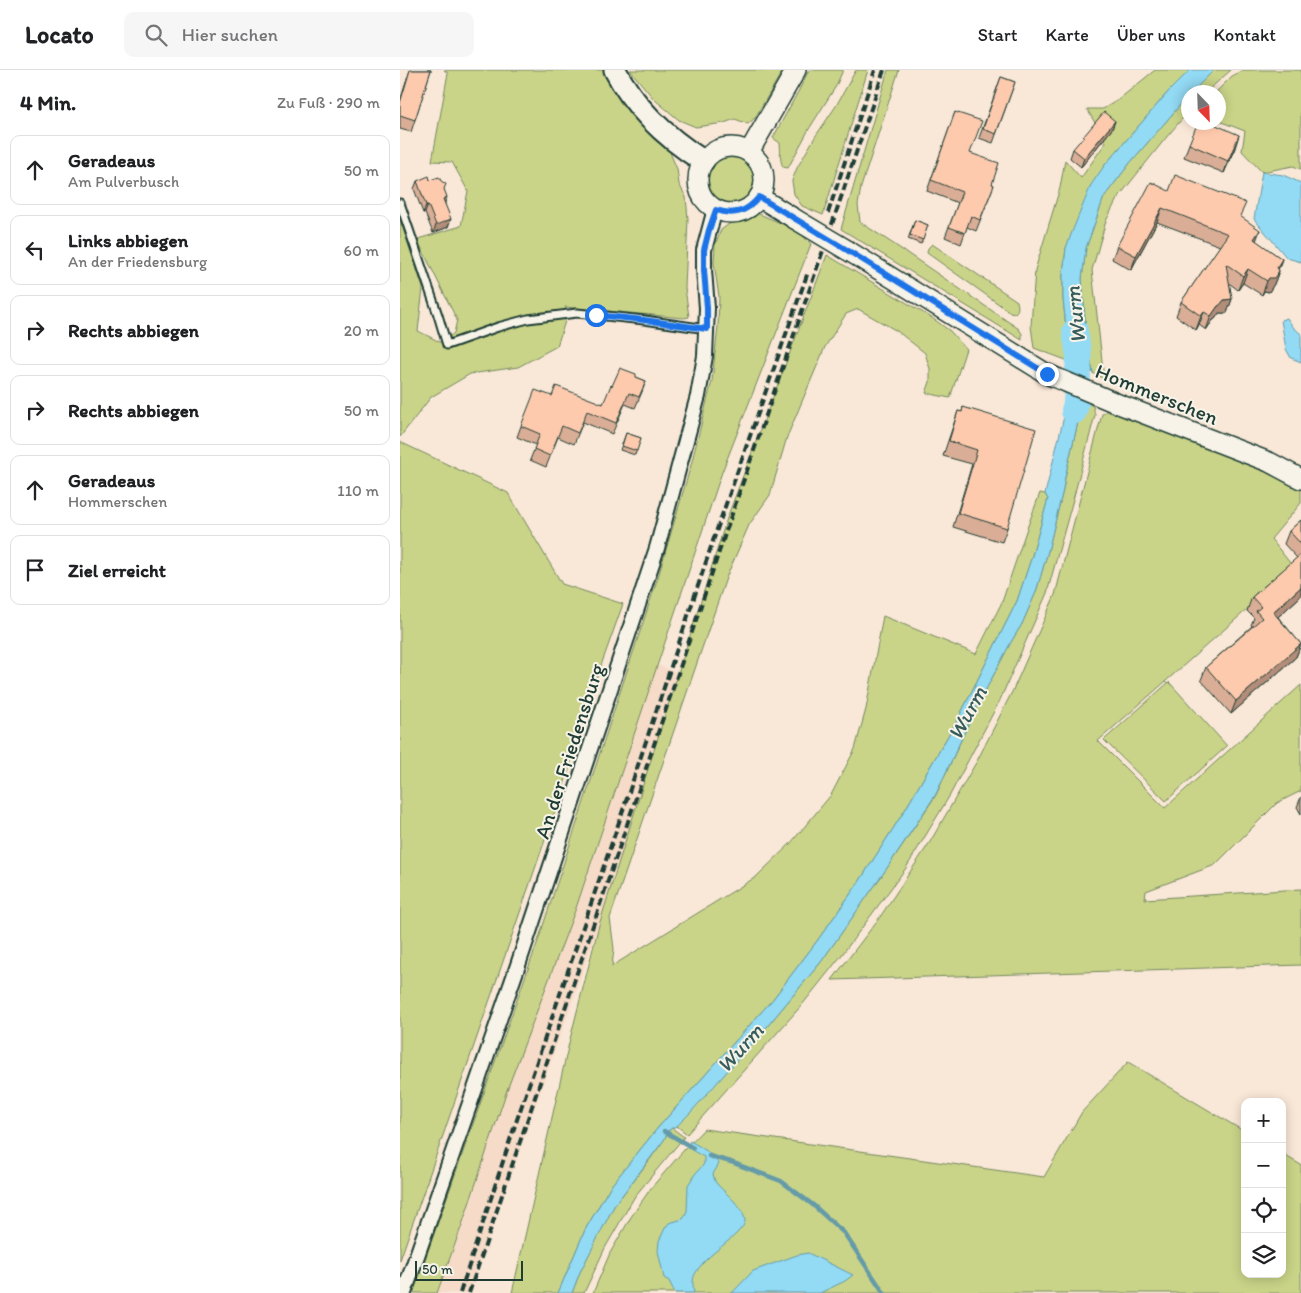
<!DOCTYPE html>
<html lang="de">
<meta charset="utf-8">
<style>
:root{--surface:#fff;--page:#f6f6f6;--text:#202124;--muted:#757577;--line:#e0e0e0}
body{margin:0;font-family:Itim,sans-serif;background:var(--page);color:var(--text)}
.controls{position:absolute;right:15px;bottom:15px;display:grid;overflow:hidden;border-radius:10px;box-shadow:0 2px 12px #0003}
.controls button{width:45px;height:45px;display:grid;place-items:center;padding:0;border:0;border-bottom:1px solid var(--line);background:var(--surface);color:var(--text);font:25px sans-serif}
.compass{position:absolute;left:781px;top:15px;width:45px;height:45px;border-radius:50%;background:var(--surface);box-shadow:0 2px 12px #0003;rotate:157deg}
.scale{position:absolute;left:15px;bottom:12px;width:108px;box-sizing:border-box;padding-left:5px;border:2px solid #1f3d34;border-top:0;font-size:14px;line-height:18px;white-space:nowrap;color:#1f3d34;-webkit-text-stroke:4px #f7f3e8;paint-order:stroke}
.stop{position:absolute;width:15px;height:15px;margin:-11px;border:4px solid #1a73e8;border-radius:50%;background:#fff}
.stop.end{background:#1a73e8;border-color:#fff;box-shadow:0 1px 5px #0008}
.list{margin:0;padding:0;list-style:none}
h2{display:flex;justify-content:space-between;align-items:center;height:65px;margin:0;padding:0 20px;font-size:21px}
h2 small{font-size:16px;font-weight:400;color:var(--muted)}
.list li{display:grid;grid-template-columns:32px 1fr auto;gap:15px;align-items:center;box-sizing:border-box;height:70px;margin:0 10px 10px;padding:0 10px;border:1px solid var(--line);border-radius:10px}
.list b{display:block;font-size:19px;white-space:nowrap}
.list p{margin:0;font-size:16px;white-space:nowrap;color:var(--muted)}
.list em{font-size:16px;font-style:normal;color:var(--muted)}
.icon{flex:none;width:28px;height:28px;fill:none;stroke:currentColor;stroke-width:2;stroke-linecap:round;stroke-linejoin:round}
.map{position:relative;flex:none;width:901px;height:1223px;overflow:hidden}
header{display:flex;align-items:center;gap:30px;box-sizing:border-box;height:70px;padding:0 25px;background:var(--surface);border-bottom:1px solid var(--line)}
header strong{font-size:24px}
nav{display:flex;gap:28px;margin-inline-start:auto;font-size:18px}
.search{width:350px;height:45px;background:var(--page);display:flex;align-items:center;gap:12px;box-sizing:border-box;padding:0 18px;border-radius:10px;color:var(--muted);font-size:19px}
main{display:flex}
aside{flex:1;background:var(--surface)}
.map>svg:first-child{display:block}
.built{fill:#f6dbc8}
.green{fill:#c9d488;stroke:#74885e}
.water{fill:#93daf5;stroke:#659ba8}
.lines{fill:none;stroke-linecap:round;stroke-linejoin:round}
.stream{stroke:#659ba8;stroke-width:4.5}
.river{stroke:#93daf5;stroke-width:26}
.lane-casing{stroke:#1f3d34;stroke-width:11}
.street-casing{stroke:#1f3d34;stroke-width:18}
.secondary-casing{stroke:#1f3d34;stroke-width:22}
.primary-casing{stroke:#1f3d34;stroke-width:25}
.lane{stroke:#f7f3e8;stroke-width:7}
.street{stroke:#f7f3e8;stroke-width:14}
.secondary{stroke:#f7f3e8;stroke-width:19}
.primary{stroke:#f7f3e8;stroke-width:21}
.rail{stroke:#1f3d34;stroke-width:4;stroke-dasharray:8 4;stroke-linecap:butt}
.secondary-bridge-casing{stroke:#1f3d34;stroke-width:22;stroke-linecap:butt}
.secondary-bridge{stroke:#f7f3e8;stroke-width:19}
.wall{fill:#daae96;stroke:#1f3d34}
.shaded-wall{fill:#b28d7a;stroke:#1f3d34}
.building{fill:#fecaae;stroke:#1f3d34}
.route{stroke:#1a73e8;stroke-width:6}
.labels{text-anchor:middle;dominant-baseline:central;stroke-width:4;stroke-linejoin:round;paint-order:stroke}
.street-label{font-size:21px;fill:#1f3d34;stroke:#f7f3e8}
.water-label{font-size:22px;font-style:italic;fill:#365c5b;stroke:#f7f3e8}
</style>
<header>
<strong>Locato</strong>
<div class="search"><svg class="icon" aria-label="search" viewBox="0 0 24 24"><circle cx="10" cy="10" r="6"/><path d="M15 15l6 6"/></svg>Hier suchen</div>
<nav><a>Start</a><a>Karte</a><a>Über uns</a><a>Kontakt</a></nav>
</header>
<main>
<aside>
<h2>4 Min.<small>Zu Fuß · 290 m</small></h2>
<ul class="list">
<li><svg class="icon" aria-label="ahead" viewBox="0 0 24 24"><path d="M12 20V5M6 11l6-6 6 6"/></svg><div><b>Geradeaus</b><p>Am Pulverbusch</p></div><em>50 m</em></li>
<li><svg class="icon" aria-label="left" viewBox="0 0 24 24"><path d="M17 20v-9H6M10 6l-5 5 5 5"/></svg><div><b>Links abbiegen</b><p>An der Friedensburg</p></div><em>60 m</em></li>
<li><svg class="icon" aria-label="right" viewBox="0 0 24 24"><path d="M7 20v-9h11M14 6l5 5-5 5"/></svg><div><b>Rechts abbiegen</b></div><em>20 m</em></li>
<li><svg class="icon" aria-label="right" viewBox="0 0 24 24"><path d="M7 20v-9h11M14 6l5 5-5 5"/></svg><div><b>Rechts abbiegen</b></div><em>50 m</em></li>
<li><svg class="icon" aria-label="ahead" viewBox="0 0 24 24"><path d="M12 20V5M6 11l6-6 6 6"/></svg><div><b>Geradeaus</b><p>Hommerschen</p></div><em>110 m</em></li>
<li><svg class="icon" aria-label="arrive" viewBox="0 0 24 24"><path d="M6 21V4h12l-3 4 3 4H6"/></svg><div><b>Ziel erreicht</b></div></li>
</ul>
</aside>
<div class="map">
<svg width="901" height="1223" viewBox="0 0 901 1223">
<rect width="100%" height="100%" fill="#f9e7d7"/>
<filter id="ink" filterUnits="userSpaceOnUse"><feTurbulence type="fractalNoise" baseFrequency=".02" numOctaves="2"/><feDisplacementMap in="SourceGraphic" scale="10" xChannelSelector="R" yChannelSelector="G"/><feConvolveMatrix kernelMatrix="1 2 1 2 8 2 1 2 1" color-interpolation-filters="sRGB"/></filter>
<g filter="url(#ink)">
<polygon class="built" points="257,595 278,603 199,855 69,1223 37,1223 62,1155 107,1020 176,838"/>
<g class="green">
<polygon points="44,0 205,0 269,75 271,85 277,99 279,114 286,127 288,149 285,218 289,247 284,248 165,237 168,242 157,276 118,297 70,304 31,327 0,367 0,150 23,218 18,261 42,273 54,263 57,250 20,175 18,169 61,156 68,121 52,92 32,91 48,3"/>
<polygon points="230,0 383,0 355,48 348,54 335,49 324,53 296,57 279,50 254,29"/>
<path d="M409,0h34l-7,16 -27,43 -21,39 -5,-1c-4,-9 -2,-15 -3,-24l-7,-5 26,-48z"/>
<polygon points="456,0 468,0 423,145 402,136 394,124 392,111 397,98 415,67 436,36"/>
<polygon points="488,0 499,0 461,117 458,135 460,152 495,175 619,259 622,264 622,270 441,159"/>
<polygon points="755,0 790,0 769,21 704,96 666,178 663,205 663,229 666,257 674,293 634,278 631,256 635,200 660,118 665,90 681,108 706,72 687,39 703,39 718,30"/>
<polygon points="814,0 831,0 806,22 792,22"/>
<polygon points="843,0 901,0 901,99 893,96 862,102 842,81 845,61 819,51 818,22 816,22 832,6"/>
<polygon points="788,26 788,42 765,69 717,129 706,151 692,200 704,309 693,303 686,264 682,208 686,178 704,127 730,93"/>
<circle cx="331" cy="108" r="25"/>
<polygon points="357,143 397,160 411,174 322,402 176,838 107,1020 62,1155 37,1223 13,1223 139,868 258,507 291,395 312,311 318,256 319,227 314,193 315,175 321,160 333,151"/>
<path d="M532,174l85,57c1,5 2,9 -2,12l-5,-1 -83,-59 1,-5z"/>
<polygon points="427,185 532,248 550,261 566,279 550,328 526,323 530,312 530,299 525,283 497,261 458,239 446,244 425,277 387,367 370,425 349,455 326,508 210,848 214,879 212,896 356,807 390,774 431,725 455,679 466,639 483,546 576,584 602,532 626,461 640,423 645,424 648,429 632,486 617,531 559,647 505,740 459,812 417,871 373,929 256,1060 210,1117 185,1160 158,1223 112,1223 169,973 199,855 327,448"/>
<polygon points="683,331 693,336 695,345 674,426 647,523 600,630 550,725 506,798 441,886 402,935 287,1064 277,1056 365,959 421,892 485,801 536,725 573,644 611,572 622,554 636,522 648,481 663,420 665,407"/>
<polygon points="714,339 867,401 901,419 901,433 871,469 894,498 698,671 765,738 901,615 901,721 877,733 815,795 746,821 745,829 901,819 901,895 432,910 480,847 530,772 577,691 613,620 655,525 702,344 708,340"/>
<polygon points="0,372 108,423 162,514 223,534 194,615 167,706 0,1190"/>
<polygon points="769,612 827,676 766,731 704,670"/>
<polygon points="728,992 845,1062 845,1204 882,1204 882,1084 901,1095 901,1223 193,1223 210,1183 231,1147 251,1118 284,1080 304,1059 644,1107 682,1042"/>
<polygon points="272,1058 284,1067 235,1126 205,1178 184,1223 172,1223 180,1202 198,1166 214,1136 248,1092 264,1070 268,1061"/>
</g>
<g class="water">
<polygon points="790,0 814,0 792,22 788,22 788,26 730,93 704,127 686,178 682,208 686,264 693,303 674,293 666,257 663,229 663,205 666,178 672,162 691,115 704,96 769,21"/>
<polygon points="862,102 883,105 901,113 901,192 887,188 854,149"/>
<polygon points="887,248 893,257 901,264 901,292 891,288 886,279 881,250"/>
<polygon points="670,322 683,331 665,407 663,420 648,481 636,522 622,554 611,572 573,644 536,724 485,801 421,892 365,959 291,1042 277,1056 272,1058 268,1061 264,1070 214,1136 180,1202 172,1223 158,1223 185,1160 210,1117 256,1060 373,929 417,871 459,812 505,740 559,647 617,531 632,486 648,429 645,424"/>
<path d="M290,1071c11,6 22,12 29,23l-6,10c1,4 2,8 4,10 9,10 27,23 28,37 0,4 -4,7 -6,10 -13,14 -35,26 -44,43 -3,6 -2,13 -1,19h-19l-6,-12 -5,-3 -6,-27 1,-10 6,-13 4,-5 14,-4 4,-8 1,-26 7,-11 9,-10v-7l-16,-9z"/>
<polygon points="408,1183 453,1205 445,1211 420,1223 332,1223 353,1201 397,1185"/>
</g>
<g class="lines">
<g class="stream">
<polyline points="264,1061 293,1078"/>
<polyline points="309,1086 331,1092 381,1111 413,1135 444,1163 484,1223"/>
</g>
<polyline class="river" points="674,341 676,333 679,287 675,261"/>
<g class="lane-casing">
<polyline id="lane" points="0,133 38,245 47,275 98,257 128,249 177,243 244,250 307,259"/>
</g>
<g class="street-casing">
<polyline id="street" points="4,1223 118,895 257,478 298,326 305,286 307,238 304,200 304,180 315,139"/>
</g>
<g class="secondary-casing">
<g id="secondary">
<circle cx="331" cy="110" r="33"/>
<polyline points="349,82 396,0"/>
<polyline points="359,127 395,149"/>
<polyline points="447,180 647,304 716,333 869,392 901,409"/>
</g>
</g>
<g class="primary-casing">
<path id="primary" d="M215,0c20,39 52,68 88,91"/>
</g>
<use href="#lane" class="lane"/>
<use href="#street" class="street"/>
<use href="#secondary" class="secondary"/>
<use href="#primary" class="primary"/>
<g class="rail">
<polyline points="428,143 475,0"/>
<polyline points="60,1223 111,1067 219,752 315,465 408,202"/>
<polyline points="69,1223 324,467 427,169 484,0"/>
</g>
<g class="secondary-bridge-casing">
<polyline id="secondary-bridge" points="395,149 447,180"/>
</g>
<use href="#secondary-bridge" class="secondary-bridge"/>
</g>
<g class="wall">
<polygon points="10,0 31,0 11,62 0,59 0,31"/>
<polygon points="601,7 615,12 593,73 579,68"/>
<polygon points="555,42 570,83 592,114 594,115 576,161 567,157 561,174 545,167 558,133 527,121"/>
<polygon points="715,51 712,59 681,97 670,88 673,79"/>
<polygon points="789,74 835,78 824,103 784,87"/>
<polygon points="30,110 44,119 45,134 48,157 33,163 25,143 23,143 14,119 17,111"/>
<polygon points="769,121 841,147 856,171 882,189 878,199 879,201 874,214 869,222 864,221 862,225 843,213 838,220 829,213 832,229 827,243 819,243 815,249 813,250 806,260 799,255 796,260 776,246 781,232 820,176 757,152 731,200 712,189 717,176"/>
<polygon points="515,150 528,155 521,174 508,169"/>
<polygon points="236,307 246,311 242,322 235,338 225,334 212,364 183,352 174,374 158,367 146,397 130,390 136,375 117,367 121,356 152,326 203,334"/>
<polygon points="563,337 607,458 602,472 553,457 572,394 543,386 558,341 562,342"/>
<polygon points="226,363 241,368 235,385 220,380"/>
<polygon points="901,450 901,526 878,547 901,574 896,587 831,644 801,610 806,597 852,556 851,555 854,548 847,541 852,527 897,488 884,474 889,461"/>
<polygon points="901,727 901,744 897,737"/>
</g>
<g class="shaded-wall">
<polygon points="715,51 712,59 681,97 684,88"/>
<polygon points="839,65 835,78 824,103 828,91"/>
<polygon points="47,127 44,135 43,129"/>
<polygon points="26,135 28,135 25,143 23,143"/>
<polygon points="762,138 757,152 731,200 736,186"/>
<polygon points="51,149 48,157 33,163 36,155"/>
<polygon points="860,160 855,174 854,169"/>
<polygon points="882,189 877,203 879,201 874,214 869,222 864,221 862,225 867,211"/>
<polygon points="848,199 843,213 838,220 843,206"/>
<polygon points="832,229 827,243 819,243 815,249 813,250 806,260 811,246 818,236 824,230"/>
<polygon points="804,242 799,255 796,260 801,246"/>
<polygon points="901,517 901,526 868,556 873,542"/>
<polygon points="901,574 896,587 831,644 836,631"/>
</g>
<g class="building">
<polygon points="10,0 31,0 15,50 0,45 0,33"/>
<polygon points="601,7 615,12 596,64 583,59"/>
<polygon points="555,42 582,51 570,83 599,93 592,114 594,115 580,150 571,146 565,163 549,157 562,122 531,110"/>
<polygon points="704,42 715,51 684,88 673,79"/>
<polygon points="798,52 809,52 839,65 828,91 789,74"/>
<polygon points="775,105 846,133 840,146 860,160 854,169 882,189 877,197 879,201 874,208 869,208 867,211 848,199 843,206 826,194 832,229 824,230 820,235 818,236 811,246 804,242 801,246 781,232 828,164 762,138 736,186 717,176 751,112 769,121"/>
<polygon points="29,106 30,110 39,107 41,111 46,114 44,119 47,127 43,129 51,149 36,155 28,135 26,135 17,111"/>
<polygon points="515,150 528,155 523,170 510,165"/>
<polygon points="220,298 236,304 236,307 246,311 239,327 229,323 216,353 187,341 178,363 162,356 150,386 134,379 140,364 121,356 135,320 152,326 156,316 203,334 211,315 212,316"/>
<polygon points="563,337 636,359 607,458 558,443 577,380 549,371 558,341 562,342"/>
<polygon points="226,363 241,368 237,381 222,376"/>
<polygon points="901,450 901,474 889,461"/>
<polygon points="901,484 901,517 873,542 901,574 836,631 806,597 862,548 856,541 861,537 852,527"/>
</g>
</g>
<g class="lines" filter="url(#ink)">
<path class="route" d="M196,245l48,5 63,9v-21l-3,-38v-20l5,-20 7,-20c18,6 31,2 43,-13l88,53 200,124"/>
</g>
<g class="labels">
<g class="street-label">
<text transform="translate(757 324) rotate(22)">Hommerschen</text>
<text transform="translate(169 681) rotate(-72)">An der Friedensburg</text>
</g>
<g class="water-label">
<text transform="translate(675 245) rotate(-96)">Wurm</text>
<text transform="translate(567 643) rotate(-61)">Wurm</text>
<text transform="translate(340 978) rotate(-48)">Wurm</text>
</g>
</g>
</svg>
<div class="controls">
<button>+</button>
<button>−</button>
<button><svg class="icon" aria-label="locate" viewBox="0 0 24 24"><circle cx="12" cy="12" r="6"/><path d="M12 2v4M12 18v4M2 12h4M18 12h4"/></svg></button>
<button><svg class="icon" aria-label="layers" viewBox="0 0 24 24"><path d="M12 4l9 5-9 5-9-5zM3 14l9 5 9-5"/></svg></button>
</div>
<svg class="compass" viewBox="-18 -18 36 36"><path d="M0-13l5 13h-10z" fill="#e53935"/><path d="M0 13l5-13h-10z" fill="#757577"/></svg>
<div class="scale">50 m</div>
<div class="stop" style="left:196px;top:245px"></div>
<div class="stop end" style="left:647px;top:304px"></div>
</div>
</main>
